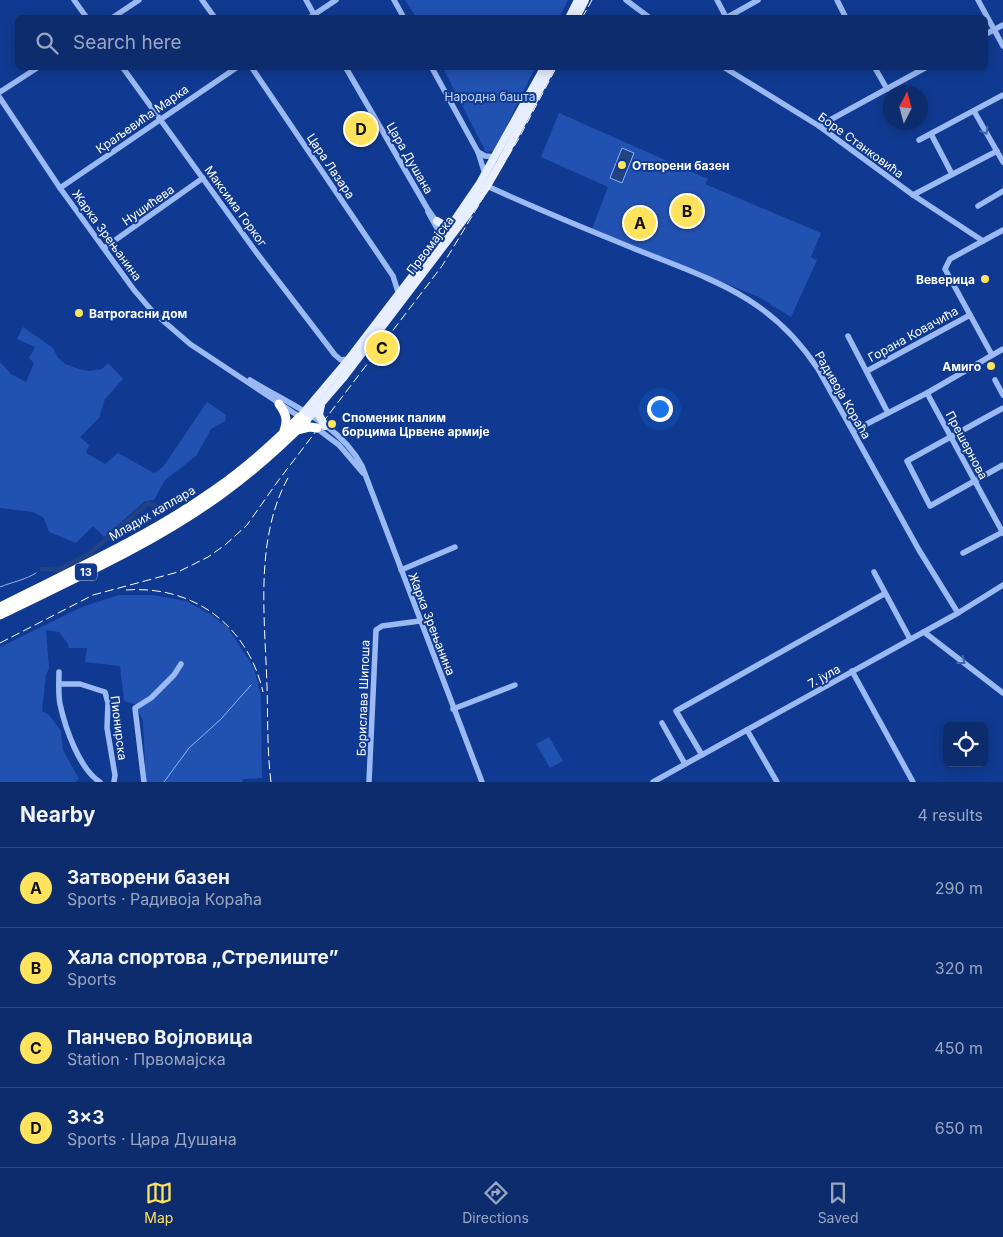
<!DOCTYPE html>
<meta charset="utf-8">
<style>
:root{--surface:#0c2c6d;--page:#1a3875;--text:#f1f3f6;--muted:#9aa7c2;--line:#2c4880;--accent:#ffe35d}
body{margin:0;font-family:Inter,sans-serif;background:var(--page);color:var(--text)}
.controls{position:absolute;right:15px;bottom:15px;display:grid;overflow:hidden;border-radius:8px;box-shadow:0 2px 12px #0003}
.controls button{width:45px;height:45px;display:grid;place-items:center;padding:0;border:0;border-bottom:1px solid var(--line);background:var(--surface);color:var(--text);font:25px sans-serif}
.compass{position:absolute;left:883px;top:85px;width:45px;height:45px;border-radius:50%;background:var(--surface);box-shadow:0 2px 12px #0003;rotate:6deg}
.you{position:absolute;left:659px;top:408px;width:18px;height:18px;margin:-12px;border:4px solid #fff;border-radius:50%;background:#1a73e8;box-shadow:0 0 0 8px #1a73e833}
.badge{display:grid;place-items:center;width:32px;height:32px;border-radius:50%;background:var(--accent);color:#111;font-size:16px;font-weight:700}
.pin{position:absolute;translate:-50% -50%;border:2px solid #fff;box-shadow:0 1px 5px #0006}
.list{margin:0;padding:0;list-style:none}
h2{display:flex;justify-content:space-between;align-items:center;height:65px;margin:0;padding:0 20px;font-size:21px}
h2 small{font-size:16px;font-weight:400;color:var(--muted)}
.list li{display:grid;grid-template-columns:32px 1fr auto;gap:15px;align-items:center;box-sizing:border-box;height:80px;padding:0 20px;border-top:1px solid var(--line)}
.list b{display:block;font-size:19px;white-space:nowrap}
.list p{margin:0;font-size:16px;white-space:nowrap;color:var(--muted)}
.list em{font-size:16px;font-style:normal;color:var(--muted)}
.icon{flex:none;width:28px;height:28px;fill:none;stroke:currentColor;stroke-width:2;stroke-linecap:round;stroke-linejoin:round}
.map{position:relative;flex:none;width:1003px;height:782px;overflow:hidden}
.search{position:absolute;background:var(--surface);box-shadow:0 2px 12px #0003;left:15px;right:15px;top:15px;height:55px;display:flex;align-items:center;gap:12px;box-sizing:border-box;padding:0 18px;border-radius:8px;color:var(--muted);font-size:19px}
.sheet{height:385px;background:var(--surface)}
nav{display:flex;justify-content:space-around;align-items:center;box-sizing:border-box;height:70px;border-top:1px solid var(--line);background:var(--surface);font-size:14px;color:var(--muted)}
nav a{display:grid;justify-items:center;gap:2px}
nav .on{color:var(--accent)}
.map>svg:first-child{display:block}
.green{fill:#2252b1}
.water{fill:#224284;stroke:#8db2f7}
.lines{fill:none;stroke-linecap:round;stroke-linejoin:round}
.stream{stroke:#8db2f7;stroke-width:1}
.canal{stroke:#224284;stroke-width:4.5}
.minor{stroke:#9bb9f3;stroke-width:5.5}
.major{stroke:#e7eeff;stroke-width:8}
.highway{stroke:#fff;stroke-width:9}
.rail{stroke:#fff;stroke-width:1;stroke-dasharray:9 4;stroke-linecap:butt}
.oneway{stroke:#4166b3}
.poi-dot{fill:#ffe35d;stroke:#103a91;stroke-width:2}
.labels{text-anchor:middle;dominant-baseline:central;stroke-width:4;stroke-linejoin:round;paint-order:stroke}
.shield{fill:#103a91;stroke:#b7c4de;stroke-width:1}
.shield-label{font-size:11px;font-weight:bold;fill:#fff}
.park-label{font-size:12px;fill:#c3d7fd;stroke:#103a91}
.street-label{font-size:12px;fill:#fff;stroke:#103a91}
.poi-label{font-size:12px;font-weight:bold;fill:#fff;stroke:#103a91;text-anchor:start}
</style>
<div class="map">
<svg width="1003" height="782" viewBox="0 0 1003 782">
<rect width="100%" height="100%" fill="#103a91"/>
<g class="green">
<polygon points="405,0 568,0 559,18 416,17"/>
<polygon points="443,68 535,68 494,151 486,152"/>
<polygon points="559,113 708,179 705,184 821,233 811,257 817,260 791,317 759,297 592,229 608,187 541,157"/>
<polygon points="23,327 53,348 58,358 65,364 79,369 90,371 102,369 108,363 123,379 105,399 99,418 80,437 89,445 86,453 105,464 118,453 154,473 163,467 207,402 226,415 225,421 211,429 196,456 165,480 154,500 145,501 104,537 93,526 76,543 49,532 44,518 33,512 0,508 0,362 11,374 26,382 34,363 29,358 35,347 17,339"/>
<polygon points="119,595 152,595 186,601 210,614 228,628 254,668 261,696 262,778 243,779 242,782 146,782 143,721 135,704 124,701 120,666 85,662 87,648 69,648 68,644 59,632 46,630 49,668 46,675 42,711 49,715 61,731 63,750 79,779 75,782 0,782 0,647 82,607"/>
<polygon points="549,737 563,761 550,768 536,744"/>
</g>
<polygon class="water" points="622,148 634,153 622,183 610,178"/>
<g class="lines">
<g class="stream">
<path d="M0,587c12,-5 25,-7 36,-14"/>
<polyline points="164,782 189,748 221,719 251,685"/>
</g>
<polyline class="canal" points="42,569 58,570 89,554 148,503 158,507"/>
<g class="minor">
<polyline points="74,0 87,18"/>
<polyline points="202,0 215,18"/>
<polyline points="306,0 316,18"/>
<polyline points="394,0 404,18"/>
<polyline points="626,0 650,18"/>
<polyline points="717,0 726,17"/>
<polyline points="837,0 846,18"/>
<polyline points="978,0 1003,46"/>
<polyline points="112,18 139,0"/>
<polyline points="309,18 336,0"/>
<polyline points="726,18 758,0"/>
<polyline points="986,34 1003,25"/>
<polyline points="123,68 256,252 335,355 341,360 348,359"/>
<polyline points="252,68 393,276 399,295"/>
<polyline points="346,68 427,208 446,235"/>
<polyline points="432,68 478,152 485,174"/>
<polyline points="725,68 819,126 913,195 983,241"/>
<polyline points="875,68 887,89"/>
<polyline points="0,92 37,68"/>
<polyline points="0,98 60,188 134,290 153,312 190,344 303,419"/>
<polyline points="974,111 1003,162"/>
<polyline points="819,126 925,68"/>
<polyline points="931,134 952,174"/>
<polyline points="919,140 1003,95"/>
<polyline points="478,152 485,156 496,157"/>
<path d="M485,185c49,23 99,43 150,64 77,31 135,47 183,120l101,181 39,63"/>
<polyline points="60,188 236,68"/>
<polyline points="913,195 997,151"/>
<polyline points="978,206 1003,191"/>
<polyline points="428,212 443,239"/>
<polyline points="104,248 203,178"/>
<polyline points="848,336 888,413"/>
<polyline points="992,355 945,269 950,259 1003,230"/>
<polyline points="867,371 970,315"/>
<path d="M250,380c40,25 89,43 112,86l120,316"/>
<polyline points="995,380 1003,395"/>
<polyline points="927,393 1003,533"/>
<polyline points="1003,408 907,461 930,506 1003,465"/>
<polyline points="315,427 339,445 363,473"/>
<polyline points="853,431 927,393 1003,349"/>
<polyline points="963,553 1003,532"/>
<polyline points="401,570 455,547"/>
<polyline points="874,572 910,639"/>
<polyline points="924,632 1003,693"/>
<polyline points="852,671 913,782"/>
<path d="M59,672c0,11 -1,22 1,32 5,23 19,65 40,78"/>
<polyline points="59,684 80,684 105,692 108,703 107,728 115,775 114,782"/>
<polyline points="453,709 515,685"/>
<polyline points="662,723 685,764"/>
<polyline points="747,730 777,782"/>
<polyline points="702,755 676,711 884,594"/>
<polyline points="144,782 135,708 151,698 174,675 181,664"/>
<polyline points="369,782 376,630 382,626 420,621"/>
<polyline points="653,782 958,613 1003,585"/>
</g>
<g class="major">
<polyline points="569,18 578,0"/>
<polyline points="576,18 585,0"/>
<polyline points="437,221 444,225 452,223"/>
<polyline points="321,405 319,415 325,426"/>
<polyline points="300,417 349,359 450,227 480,183 544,68"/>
<polyline points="306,421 343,378 467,215 487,186 502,160 551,68"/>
</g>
<g class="highway">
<path d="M279,404c7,10 9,15 5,27"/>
<polyline points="298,430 310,427 317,428"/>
<path d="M0,607c73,-37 150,-71 216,-118 30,-21 58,-46 84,-72"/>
<path d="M0,615c75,-37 155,-72 223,-122 29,-21 57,-46 83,-72"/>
</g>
<g class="rail">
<polyline points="582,18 592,0"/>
<path d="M126,590c68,-5 122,36 137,102"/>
<polyline points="0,643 93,595 178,572 208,557 225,545 247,525 278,481 442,266 518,140 556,68"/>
<path d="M271,782c-4,-31 -3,-64 -4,-96 -2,-68 -13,-148 22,-210"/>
</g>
</g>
<defs><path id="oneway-chevron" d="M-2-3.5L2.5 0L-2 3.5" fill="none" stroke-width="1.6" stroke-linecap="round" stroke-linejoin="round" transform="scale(1.25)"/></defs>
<g class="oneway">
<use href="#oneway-chevron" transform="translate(985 131) rotate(61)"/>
<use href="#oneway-chevron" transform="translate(962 661) rotate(38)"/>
</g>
<g class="poi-dot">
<circle cx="622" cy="165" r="5"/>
<circle cx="985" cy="279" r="5"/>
<circle cx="79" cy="313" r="5"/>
<circle cx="991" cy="366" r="5"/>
<circle cx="332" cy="424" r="5"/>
</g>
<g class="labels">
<rect class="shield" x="75" y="563.5" width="22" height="17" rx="4"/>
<g class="shield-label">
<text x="86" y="572">13</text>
</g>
<g class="park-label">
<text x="490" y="96">Народна башта</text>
</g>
<g class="street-label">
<text transform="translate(142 119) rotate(-35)">Краљевића Марка</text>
<text transform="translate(861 145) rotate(36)">Боре Станковића</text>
<text transform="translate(410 158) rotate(60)">Цара Душана</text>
<text transform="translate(331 166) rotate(56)">Цара Лазара</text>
<text transform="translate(148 205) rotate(-35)">Нушићева</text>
<text transform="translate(236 206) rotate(54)">Максима Горког</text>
<text transform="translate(107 235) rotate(54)">Жарка Зрењанина</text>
<text transform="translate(430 245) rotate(-53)">Првомајска</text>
<text transform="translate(913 334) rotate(-29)">Горана Ковачића</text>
<text transform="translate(843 395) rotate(60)">Радивоја Кораћа</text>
<text transform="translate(967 445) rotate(62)">Прешернова</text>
<text transform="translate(152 513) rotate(-30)">Младих каплара</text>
<text transform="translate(432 624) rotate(69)">Жарка Зрењанина</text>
<text transform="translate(824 676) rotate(-29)">7. јула</text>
<text transform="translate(363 698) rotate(-88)">Борислава Шипоша</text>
<text transform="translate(119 728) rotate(83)">Пионирска</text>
</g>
<g class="poi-label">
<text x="632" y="165">Отворени базен</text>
<text x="975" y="279" text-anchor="end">Веверица</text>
<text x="89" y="313">Ватрогасни дом</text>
<text x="981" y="366" text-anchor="end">Амиго</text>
<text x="342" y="417">Споменик палим<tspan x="342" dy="14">борцима Црвене армије</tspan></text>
</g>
</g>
</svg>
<div class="controls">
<button><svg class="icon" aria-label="locate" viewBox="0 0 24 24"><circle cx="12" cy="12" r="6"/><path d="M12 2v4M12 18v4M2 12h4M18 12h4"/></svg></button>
</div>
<svg class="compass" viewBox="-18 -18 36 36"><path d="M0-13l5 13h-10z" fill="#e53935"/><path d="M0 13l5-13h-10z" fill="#9aa7c2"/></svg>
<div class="you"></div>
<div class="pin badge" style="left:640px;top:223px">A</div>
<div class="pin badge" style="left:687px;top:211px">B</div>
<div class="pin badge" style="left:382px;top:348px">C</div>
<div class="pin badge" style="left:361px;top:129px">D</div>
<div class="search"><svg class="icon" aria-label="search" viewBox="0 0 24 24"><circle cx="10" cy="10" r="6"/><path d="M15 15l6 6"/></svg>Search here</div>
</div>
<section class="sheet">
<h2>Nearby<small>4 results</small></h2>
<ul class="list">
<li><span class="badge">A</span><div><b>Затворени базен</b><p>Sports · Радивоја Кораћа</p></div><em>290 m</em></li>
<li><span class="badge">B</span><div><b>Хала спортова „Стрелиште”</b><p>Sports</p></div><em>320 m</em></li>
<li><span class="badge">C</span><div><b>Панчево Војловица</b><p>Station · Првомајска</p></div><em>450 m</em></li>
<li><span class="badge">D</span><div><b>3x3</b><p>Sports · Цара Душана</p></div><em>650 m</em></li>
</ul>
</section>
<nav>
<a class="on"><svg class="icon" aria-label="map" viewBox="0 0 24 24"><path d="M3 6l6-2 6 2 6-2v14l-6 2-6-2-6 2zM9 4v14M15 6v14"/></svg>Map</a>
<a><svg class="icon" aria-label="directions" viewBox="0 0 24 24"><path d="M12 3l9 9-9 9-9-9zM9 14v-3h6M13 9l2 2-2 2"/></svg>Directions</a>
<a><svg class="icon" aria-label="saved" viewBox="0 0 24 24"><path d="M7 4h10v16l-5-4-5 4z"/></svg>Saved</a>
</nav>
